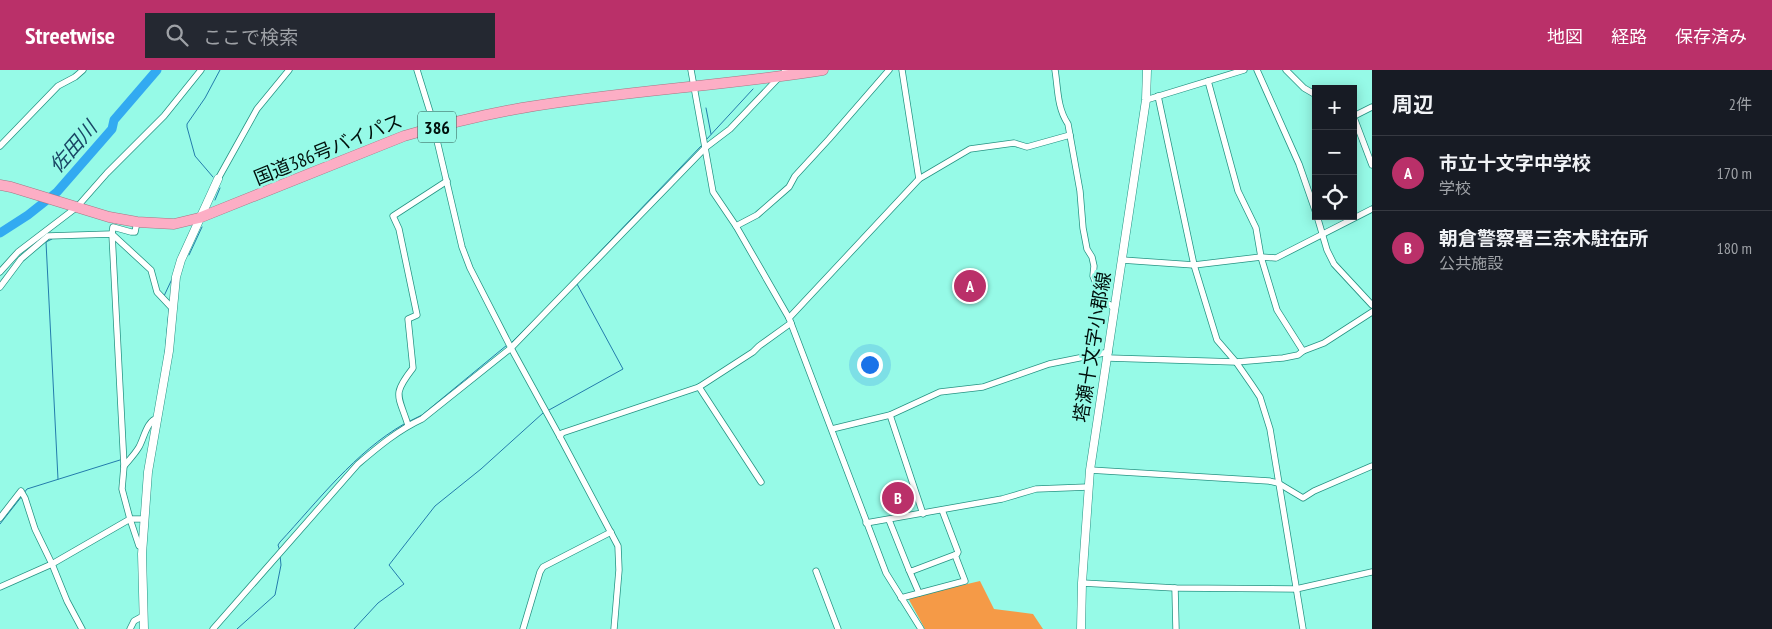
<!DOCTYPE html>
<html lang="ja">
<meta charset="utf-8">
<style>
:root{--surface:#171b24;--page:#242831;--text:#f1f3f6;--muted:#9ea1a6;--line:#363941;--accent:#ba3069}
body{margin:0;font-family:"PT Sans Narrow","Noto Sans JP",sans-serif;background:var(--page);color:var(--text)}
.controls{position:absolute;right:15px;top:15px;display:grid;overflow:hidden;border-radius:0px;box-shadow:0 2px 12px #0003}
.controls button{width:45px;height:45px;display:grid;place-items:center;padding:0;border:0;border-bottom:1px solid var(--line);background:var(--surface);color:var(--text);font:25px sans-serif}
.you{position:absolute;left:869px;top:294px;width:18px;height:18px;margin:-12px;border:4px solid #fff;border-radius:50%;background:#1a73e8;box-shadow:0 0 0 8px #1a73e833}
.badge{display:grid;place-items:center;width:32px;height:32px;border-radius:50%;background:var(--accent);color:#fff;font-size:16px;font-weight:700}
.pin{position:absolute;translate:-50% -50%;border:2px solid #fff;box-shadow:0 1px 5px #0006}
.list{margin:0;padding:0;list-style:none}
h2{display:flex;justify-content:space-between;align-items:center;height:65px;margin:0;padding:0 20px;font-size:21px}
h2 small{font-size:16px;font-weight:400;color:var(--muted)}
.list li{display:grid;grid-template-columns:32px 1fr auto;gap:15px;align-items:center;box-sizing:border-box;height:75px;padding:0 20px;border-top:1px solid var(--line)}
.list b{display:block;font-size:19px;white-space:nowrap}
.list p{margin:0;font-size:16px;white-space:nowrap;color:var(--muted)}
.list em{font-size:16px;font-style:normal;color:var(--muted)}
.icon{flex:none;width:28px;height:28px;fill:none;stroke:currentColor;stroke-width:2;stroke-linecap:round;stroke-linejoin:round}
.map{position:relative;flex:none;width:1372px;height:559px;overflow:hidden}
header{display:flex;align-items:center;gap:30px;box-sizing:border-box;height:70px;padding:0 25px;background:var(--accent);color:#fff}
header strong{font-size:24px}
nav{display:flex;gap:28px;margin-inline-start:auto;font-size:18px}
.search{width:350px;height:45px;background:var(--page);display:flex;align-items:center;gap:12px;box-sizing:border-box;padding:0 18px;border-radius:0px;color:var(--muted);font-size:19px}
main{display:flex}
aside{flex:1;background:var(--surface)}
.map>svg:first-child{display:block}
.forest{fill:#f59a47}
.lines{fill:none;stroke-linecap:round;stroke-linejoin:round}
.stream{stroke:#237cac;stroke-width:1}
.river{stroke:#32aaf1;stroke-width:9}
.street-casing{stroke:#269383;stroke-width:7}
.secondary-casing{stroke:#269383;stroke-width:9}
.highway-casing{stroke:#a47784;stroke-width:11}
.street{stroke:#fff;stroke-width:5.5}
.secondary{stroke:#fff;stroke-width:8}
.highway{stroke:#fcaec5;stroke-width:10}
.labels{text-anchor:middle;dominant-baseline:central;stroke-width:5;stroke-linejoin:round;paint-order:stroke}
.shield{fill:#96fae7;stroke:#2d564e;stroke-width:1}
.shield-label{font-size:18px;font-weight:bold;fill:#00100c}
.street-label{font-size:19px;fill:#00100c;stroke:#96fae7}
.water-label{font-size:20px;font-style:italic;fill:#1a4765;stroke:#96fae7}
</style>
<header>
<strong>Streetwise</strong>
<div class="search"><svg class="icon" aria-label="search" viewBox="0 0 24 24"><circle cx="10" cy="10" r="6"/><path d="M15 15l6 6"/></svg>ここで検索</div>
<nav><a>地図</a><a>経路</a><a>保存済み</a></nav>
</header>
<main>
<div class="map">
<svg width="1372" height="559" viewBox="0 0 1372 559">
<rect width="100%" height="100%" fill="#96fae7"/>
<polygon class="forest" points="980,511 994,539 1033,544 1043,559 925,559 908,528"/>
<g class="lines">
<g class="stream">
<polyline points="706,38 711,64"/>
<polyline points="706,70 753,19"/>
<polyline points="213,107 195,86 187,57 187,54 205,28 220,0"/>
<polyline points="215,130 220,118"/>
<polyline points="52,169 46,172 58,409"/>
<polyline points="189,185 202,157"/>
<polyline points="589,193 702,75"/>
<polyline points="164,226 172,209"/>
<polyline points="512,272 557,227"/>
<polyline points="165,284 169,240"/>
<polyline points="549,340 623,299 577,214"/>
<polyline points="410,351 422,345 507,275"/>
<polyline points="24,423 27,419 120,390"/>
<polyline points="0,454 22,426"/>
<path d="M280,481l-2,-6 2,-3c38,-41 75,-90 124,-118"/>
<polyline points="237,559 275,525 281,495 280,485"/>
<polyline points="354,559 378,533 404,514 389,495 435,436 481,399 543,343"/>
</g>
<polyline class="river" points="0,163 28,145 57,122 112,59 114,50 157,0"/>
<g class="street-casing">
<g id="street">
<polyline points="417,0 431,45 462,177 470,198 511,278 560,367 618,476 619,500 614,559"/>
<polyline points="691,0 713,122 736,156 789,248 886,503 921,559"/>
<polyline points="902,0 919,109"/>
<path d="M1055,0c3,18 2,38 13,54l12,67 3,37 4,21 5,8 2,9 -1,10 9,23 13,10"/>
<polyline points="1257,0 1299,94 1316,143"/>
<polyline points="1286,0 1304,18 1316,25"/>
<polyline points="1208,11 1238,121 1256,158 1261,187 1277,240 1303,281"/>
<polyline points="1158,26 1194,195 1217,270 1236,292 1252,315 1260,327 1270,359 1303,559"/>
<polyline points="1146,30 1244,0"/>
<polyline points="1353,45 1372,95"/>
<polyline points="1354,46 1372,37"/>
<polyline points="0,76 58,16 75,7 83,0"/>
<polyline points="218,109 257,39 289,0"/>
<polyline points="1317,146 1327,180 1334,194 1372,235"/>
<polyline points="137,152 135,162 131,162 113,157 112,164 124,396 122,419 130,449 144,449"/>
<polyline points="736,156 757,145 789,117 795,106 829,69 889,0"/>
<polyline points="1122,190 1194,195 1261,187 1276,188 1372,139"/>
<polyline points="0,202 18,182 77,137 107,103 164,46 201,0"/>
<polyline points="0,217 21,189 48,166 112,164 151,200 157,222 172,238"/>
<polyline points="789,248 919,109 970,79 1014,73 1027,77 1070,65"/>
<polyline points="1108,288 1236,292 1283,288 1298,285 1303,281 1324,273 1372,242"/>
<polyline points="699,317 761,412"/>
<polyline points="890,345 923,444"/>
<path d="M408,355c-10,-31 -16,-30 5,-57l-5,-49 9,-4 -18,-86 -6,-13 54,-35"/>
<polyline points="832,359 890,345 940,322 983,317 1049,294 1109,282"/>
<polyline points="560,367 562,363 699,317 753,282 759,276 791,253"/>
<path d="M124,396c5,-6 11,-12 15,-19 5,-9 8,-27 19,-29"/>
<polyline points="1090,400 1269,411 1278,413 1303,428 1314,421 1372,396"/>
<polyline points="0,448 21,421 25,428 35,459 52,494 67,531 82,559"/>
<polyline points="889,450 909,500 912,501 957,484 958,482 942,440"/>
<polyline points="866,453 1002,429 1036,419 1088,417"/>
<polyline points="909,500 919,523"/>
<polyline points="816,501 838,559"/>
<polyline points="1082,513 1175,518 1296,519 1372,502"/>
<polyline points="0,517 52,494 130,449 139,476 142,477"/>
<polyline points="1175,518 1176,559"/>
<polyline points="901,528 965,511 955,485"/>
<polyline points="130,559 134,551 143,546"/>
<path d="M213,559l145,-165c20,-17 40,-34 64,-45l89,-71 194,-200 25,-19 56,-59"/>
<polyline points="523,559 540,502 543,497 611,462"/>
</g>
</g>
<g class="secondary-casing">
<g id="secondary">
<polyline points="144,559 142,484 148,402 169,281 176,207 181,190 218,109"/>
<polyline points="1081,559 1082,513 1090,400 1146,30 1147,0"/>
</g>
</g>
<g class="highway-casing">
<path id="highway" d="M0,115l11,2 98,30 28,5 37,2 25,-6 205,-82c38,-11 78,-21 118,-28 99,-17 201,-22 301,-38"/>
</g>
<use href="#street" class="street"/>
<use href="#secondary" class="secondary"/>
<use href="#highway" class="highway"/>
</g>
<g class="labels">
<rect class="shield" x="418" y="41.5" width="38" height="31" rx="4"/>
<g class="shield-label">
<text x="437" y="57">386</text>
</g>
<g class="street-label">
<text transform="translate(328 79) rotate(-22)">国道386号バイパス</text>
<text transform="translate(1092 277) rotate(-81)">塔瀬十文字小郡線</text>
</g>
<g class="water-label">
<text transform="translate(73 77) rotate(-49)">佐田川</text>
</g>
</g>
</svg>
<div class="controls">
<button>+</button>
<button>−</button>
<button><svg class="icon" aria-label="locate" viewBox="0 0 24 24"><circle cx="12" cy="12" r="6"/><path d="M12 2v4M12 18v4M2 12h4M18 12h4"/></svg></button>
</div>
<div class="you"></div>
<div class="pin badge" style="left:970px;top:216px">A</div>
<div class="pin badge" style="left:898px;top:428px">B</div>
</div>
<aside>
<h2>周辺<small>2件</small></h2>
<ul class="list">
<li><span class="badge">A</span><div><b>市立十文字中学校</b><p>学校</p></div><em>170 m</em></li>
<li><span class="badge">B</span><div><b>朝倉警察署三奈木駐在所</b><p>公共施設</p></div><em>180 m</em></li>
</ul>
</aside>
</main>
